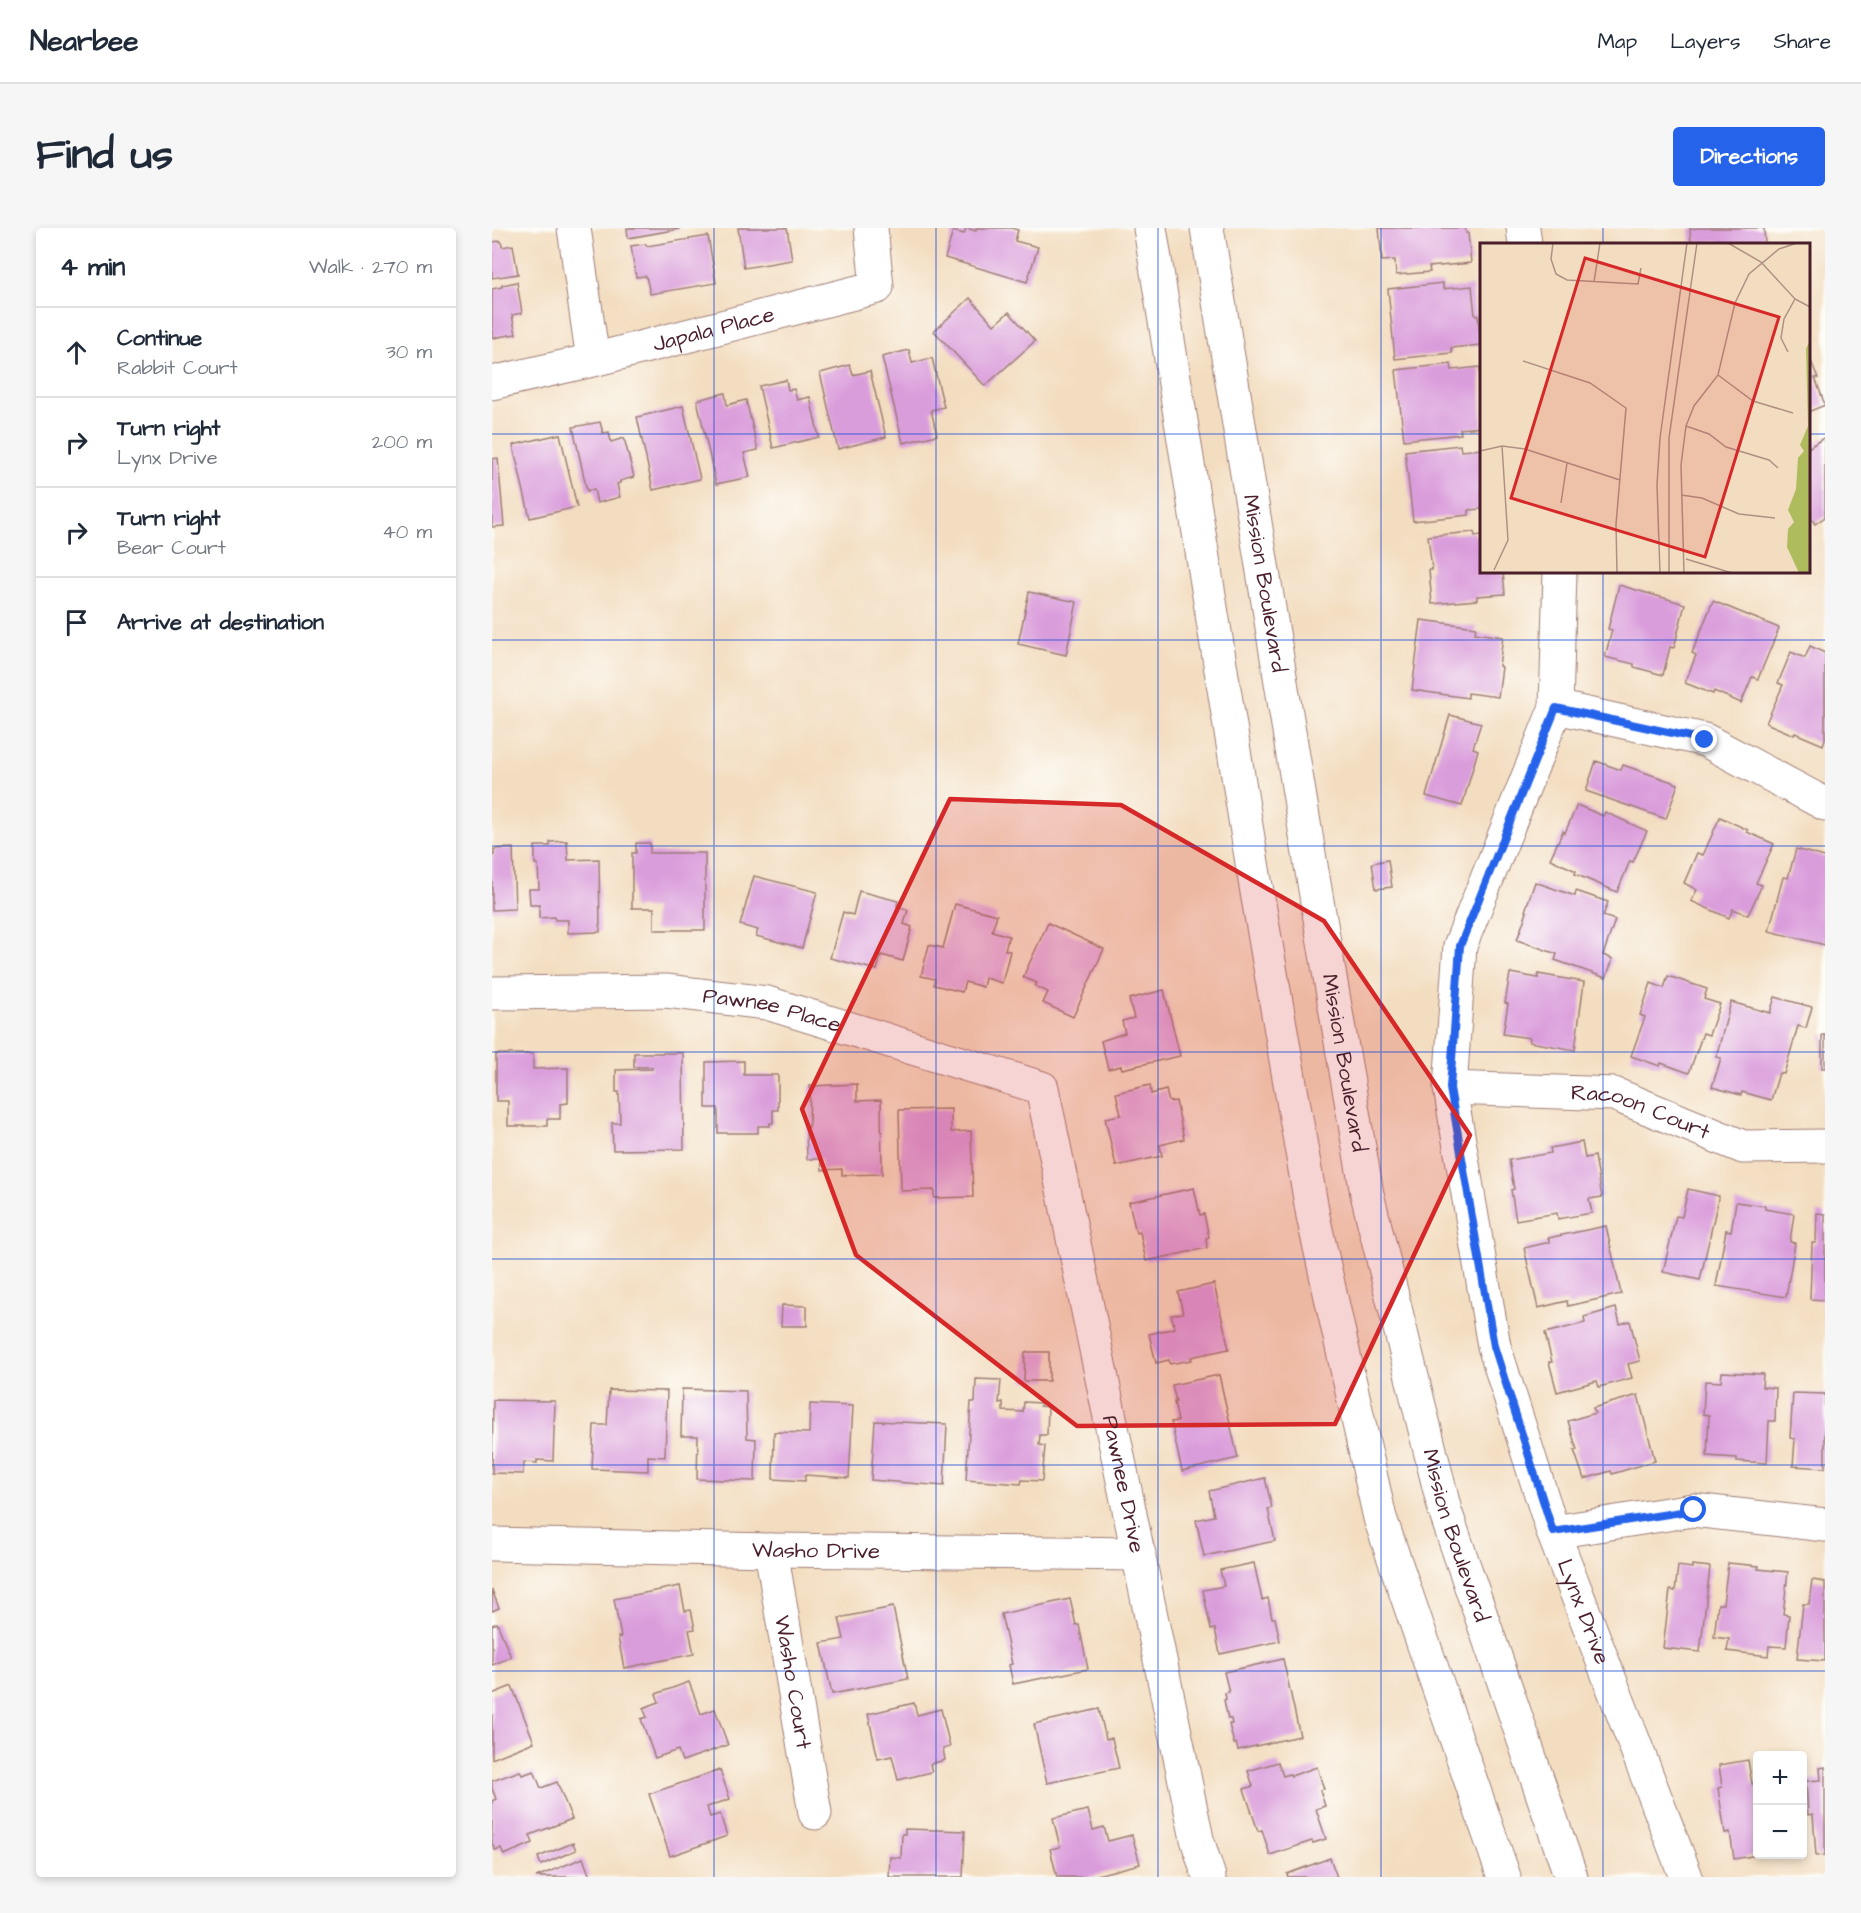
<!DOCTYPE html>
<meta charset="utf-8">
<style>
:root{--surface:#fff;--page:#f6f6f7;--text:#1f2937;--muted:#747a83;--line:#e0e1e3;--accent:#2563eb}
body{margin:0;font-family:"Architects Daughter",sans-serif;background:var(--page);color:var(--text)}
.controls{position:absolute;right:18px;bottom:18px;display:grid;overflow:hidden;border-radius:6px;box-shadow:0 3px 9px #0003}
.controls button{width:54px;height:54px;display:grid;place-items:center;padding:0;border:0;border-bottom:2px solid var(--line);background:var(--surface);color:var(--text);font:30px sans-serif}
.stop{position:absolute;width:18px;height:18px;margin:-14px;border:4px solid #2563eb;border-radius:50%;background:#fff}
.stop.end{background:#2563eb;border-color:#fff;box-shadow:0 2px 6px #0008}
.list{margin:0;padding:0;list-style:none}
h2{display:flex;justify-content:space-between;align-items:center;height:78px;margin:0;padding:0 24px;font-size:26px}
h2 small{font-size:20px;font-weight:400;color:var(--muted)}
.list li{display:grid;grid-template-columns:39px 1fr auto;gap:18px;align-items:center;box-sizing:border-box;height:90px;padding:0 24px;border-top:2px solid var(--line)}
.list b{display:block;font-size:22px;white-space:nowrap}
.list p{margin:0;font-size:20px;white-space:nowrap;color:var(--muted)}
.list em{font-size:20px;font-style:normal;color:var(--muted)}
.icon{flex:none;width:33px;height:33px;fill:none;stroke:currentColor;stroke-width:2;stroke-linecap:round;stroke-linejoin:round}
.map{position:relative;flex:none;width:1333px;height:1649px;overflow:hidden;border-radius:6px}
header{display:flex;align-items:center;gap:36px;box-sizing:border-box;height:84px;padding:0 30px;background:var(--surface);border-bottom:2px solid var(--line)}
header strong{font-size:28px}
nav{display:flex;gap:33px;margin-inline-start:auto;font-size:21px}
.intro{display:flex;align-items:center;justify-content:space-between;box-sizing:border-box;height:144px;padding:0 36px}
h1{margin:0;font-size:42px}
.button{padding:15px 27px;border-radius:6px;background:var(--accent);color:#fff;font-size:21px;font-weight:700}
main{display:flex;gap:36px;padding:0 36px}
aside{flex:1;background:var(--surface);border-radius:6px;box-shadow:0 3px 9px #0003}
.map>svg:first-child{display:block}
.building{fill:#da9ddc}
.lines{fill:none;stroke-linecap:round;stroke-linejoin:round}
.street-casing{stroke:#9e7e76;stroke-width:35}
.primary-casing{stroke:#9e7e76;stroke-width:35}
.street{stroke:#fff;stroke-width:33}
.primary{stroke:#fff;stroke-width:33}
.route{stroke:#2563eb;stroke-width:8}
.marked{fill:#d62828;fill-opacity:0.2;stroke:#d62828;stroke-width:4.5;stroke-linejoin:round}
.grid{fill:none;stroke:#1d4ed8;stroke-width:1.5;stroke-opacity:0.55}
.labels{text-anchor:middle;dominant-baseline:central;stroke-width:4.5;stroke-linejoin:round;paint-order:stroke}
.street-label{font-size:22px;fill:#4a1f2b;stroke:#fdfcf7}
.inset-road{fill:none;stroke:#af9184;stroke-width:1.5}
.view{fill:#d62828;fill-opacity:0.15;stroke:#d62828;stroke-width:3}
.inset-edge{fill:none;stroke:#4a1f2b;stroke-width:3}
</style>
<header>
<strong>Nearbee</strong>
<nav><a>Map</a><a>Layers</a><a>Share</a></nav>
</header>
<div class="intro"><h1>Find us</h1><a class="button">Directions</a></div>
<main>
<aside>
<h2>4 min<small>Walk · 270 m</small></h2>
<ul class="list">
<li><svg class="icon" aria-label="ahead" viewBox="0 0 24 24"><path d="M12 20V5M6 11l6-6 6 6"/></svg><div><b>Continue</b><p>Rabbit Court</p></div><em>30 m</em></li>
<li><svg class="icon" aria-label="right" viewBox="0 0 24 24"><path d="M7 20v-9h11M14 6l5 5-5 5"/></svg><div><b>Turn right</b><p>Lynx Drive</p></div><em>200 m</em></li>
<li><svg class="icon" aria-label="right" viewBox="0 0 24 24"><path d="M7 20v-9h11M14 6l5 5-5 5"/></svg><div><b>Turn right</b><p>Bear Court</p></div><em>40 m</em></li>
<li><svg class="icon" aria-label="arrive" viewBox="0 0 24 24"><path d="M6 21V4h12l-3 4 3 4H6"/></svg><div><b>Arrive at destination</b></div></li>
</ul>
</aside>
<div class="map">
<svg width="1333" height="1649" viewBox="0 0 1333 1649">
<rect width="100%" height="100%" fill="#fdfcf7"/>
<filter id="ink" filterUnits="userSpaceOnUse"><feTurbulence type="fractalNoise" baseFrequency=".0167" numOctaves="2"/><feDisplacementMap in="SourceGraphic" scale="12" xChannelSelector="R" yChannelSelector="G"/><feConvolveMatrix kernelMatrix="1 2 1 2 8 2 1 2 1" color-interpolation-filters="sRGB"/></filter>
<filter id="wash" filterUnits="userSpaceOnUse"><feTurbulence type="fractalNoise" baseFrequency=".008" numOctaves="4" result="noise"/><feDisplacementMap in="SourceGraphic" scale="24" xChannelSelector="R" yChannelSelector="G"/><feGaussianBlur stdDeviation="1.35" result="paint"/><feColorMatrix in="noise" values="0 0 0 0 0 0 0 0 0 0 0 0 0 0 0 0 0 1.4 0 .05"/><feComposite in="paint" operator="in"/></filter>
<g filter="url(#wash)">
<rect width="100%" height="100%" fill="#f3ddc0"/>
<g id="blocks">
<g class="building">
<polygon points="135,0 187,0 187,1 136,10"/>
<polygon points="246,0 295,0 300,32 252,40"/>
<polygon points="474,0 484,3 484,0 519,0 526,2 523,13 546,19 535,54 453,30 461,3 472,6"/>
<polygon points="887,0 973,0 974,5 976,5 979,35 937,39 938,44 904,47 903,32 890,33"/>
<polygon points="1207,0 1272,0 1273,16 1227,16 1227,13 1199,15 1198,1"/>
<polygon points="216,8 224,55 158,66 154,48 144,49 139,18 154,16 155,18"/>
<polygon points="9,13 10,19 21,17 26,46 0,50 0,14"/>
<polygon points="25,54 30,85 20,87 24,106 0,110 0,61 10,59 10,57"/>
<polygon points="951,55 951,61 980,58 983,87 986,87 989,117 959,120 960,125 903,131 896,61"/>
<polygon points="478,70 502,97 517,84 543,113 493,158 442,103"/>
<polygon points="417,122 420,135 440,130 452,179 439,182 445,207 411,215 390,129"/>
<polygon points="1316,126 1326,150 1323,150 1333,177 1316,184"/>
<polygon points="959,136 960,142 988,139 990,199 968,201 969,206 912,212 904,142"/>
<polygon points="358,137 361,147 378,143 394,209 346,221 328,145"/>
<polygon points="294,152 296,162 302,161 305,172 318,169 327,209 281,220 267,158"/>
<polygon points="233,165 235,177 254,172 266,222 252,225 258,249 224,256 205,172"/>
<polygon points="191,178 208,251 161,262 145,189"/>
<polygon points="108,194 111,205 117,204 119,214 132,210 142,249 128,253 128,255 125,256 128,269 105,275 102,261 95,263 81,199"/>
<polygon points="68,206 85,279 38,290 21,217"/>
<polygon points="1333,209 1333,289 1323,296 1316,286 1316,220"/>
<polygon points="968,217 969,223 990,221 990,281 977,282 977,287 921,293 913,223"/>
<polygon points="6,230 12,298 0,299 0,231"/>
<polygon points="982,304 983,308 990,307 990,344 1011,344 1013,366 985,368 985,372 940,376 937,342 940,342 936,308"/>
<polygon points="1127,357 1193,376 1182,420 1178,419 1171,447 1142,439 1142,436 1113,429 1120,402 1116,401"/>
<polygon points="537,364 585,374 574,427 526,416"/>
<polygon points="1221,373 1287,400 1266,451 1260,449 1249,475 1222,463 1221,466 1193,455 1204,427 1200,425"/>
<polygon points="929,392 984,399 983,405 1011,409 1007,438 1010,439 1006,469 976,465 976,470 920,462"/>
<polygon points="1318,418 1333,425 1333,511 1331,517 1303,505 1302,507 1274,495 1291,457 1286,455 1299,424 1313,430"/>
<polygon points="958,487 989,495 981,520 986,522 970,578 934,568"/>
<polygon points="1104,533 1129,542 1131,537 1186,556 1174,591 1094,563"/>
<polygon points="1085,577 1111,588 1113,584 1155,603 1141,634 1138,633 1125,664 1083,646 1084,643 1058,631 1071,603 1073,605"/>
<polygon points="1228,589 1256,602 1255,604 1282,616 1264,655 1270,657 1256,687 1241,681 1237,690 1199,673 1205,662 1192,655 1205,625 1211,627"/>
<polygon points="75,613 76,632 107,631 108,704 76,705 76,692 63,692 62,689 47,690 47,677 38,677 37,661 47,661 46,636 43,636 43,618 58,618 58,614"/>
<polygon points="144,615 158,615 158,625 213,625 213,702 162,702 162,680 140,680 140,625 144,625"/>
<polygon points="21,620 23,681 0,682 0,627 2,627 2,621"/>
<polygon points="1304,621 1333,629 1333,717 1277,703 1291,649 1296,650"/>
<polygon points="896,632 900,659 884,661 880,635"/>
<polygon points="262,648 325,664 310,720 264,708 266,702 248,697"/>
<polygon points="1043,654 1083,668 1084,663 1116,674 1111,688 1123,692 1111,727 1121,731 1114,750 1063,732 1065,726 1025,712 1035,684 1033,683"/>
<polygon points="367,663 406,673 405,678 416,682 412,696 420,699 411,733 389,727 385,742 338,730 351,684 361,687"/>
<polygon points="463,676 505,687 500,703 517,708 513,722 518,723 510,755 493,750 491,759 473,754 470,764 442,757 443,751 429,748 437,717 451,720"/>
<polygon points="556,695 612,721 581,789 551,775 556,764 543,758 545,755 531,749"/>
<polygon points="1018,745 1046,750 1046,746 1092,754 1083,822 1037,814 1038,810 1011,806 1016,776 1013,775"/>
<polygon points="1176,748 1215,761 1212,771 1228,776 1217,807 1211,805 1197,845 1169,835 1168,838 1139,828 1153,789 1148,787 1159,755 1172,760"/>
<polygon points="672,762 688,828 630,841 629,838 616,841 609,813 633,805 630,793 642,790 637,771"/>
<polygon points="1283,769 1320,779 1314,800 1306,798 1292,846 1287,845 1279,872 1250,864 1249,867 1220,859 1229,830 1224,829 1239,774 1278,785"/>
<rect x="1330" y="807" width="3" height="33"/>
<polygon points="142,825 191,825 192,921 121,922 120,895 128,895 127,864 124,864 124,842 160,841 160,839 142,839"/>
<polygon points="4,826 41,826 41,841 76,840 76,875 68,876 68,891 55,891 55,898 16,898 16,873 4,873"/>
<polygon points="252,833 252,847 286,847 286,882 281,882 281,895 278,895 278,898 266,898 266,905 226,905 226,880 214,880 214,834"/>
<polygon points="365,856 365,873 389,872 390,946 350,947 350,941 330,942 329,931 315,931 314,899 317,899 318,858"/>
<polygon points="658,857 659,866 674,862 677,874 684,873 692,911 668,917 670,928 624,938 613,890 629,887 624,865"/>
<polygon points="459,881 459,904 479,903 481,969 442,970 442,962 409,963 407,882"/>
<polygon points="1090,914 1093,930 1103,928 1110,969 1097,971 1100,985 1066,991 1065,985 1024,992 1019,962 1022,961 1017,932 1059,925 1058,920"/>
<polygon points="702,960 708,987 712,986 717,1009 714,1010 715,1020 654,1033 648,1004 644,1005 637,974"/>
<polygon points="1196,961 1227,968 1208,1052 1171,1044 1184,988 1190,989"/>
<polygon points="1244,974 1273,978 1273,981 1302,986 1298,1014 1303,1015 1294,1069 1224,1058 1234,1002 1239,1003"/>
<polygon points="1325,985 1333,986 1333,1072 1318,1071 1320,1015 1324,1015"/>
<polygon points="1114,998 1129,1066 1076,1078 1075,1073 1046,1080 1032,1020 1058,1014 1056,1010"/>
<polygon points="722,1056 737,1121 699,1129 700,1132 678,1136 677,1132 664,1135 657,1106 683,1100 679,1087 691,1085 686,1064"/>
<polygon points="290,1077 315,1078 315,1098 289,1098"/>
<polygon points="1124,1080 1128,1096 1138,1093 1148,1133 1136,1136 1140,1150 1107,1159 1105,1153 1065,1164 1057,1134 1060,1134 1053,1105 1093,1095 1092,1089"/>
<polygon points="533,1124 557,1124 557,1153 532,1153"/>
<polygon points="1230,1144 1271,1146 1270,1159 1284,1160 1283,1193 1277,1193 1275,1235 1245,1233 1245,1230 1215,1228 1217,1187 1211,1186 1213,1153 1229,1154"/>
<polygon points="727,1147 746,1230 690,1243 679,1194 686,1193 682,1174 684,1174 680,1157"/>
<polygon points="484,1151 509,1152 507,1175 511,1174 511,1183 531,1184 532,1174 549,1175 548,1178 556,1179 555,1207 548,1207 547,1217 553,1218 550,1253 530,1252 529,1256 474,1252 479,1174 483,1174"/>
<polygon points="190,1161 254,1163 255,1210 264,1211 263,1253 205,1251 206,1208 189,1208"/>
<polygon points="117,1162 175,1163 173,1229 156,1228 156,1243 100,1241 102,1197 115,1197"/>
<polygon points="1301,1165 1333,1166 1333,1240 1301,1238 1303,1211 1298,1210"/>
<polygon points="1146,1167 1163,1233 1120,1246 1119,1243 1092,1251 1082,1222 1085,1222 1076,1193 1103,1185 1101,1180"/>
<polygon points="1,1172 63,1173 61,1233 45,1232 45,1235 32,1234 31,1246 0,1245"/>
<polygon points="318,1176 361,1178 357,1250 313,1247 313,1253 281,1251 282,1204 317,1205"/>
<polygon points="383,1193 455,1196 452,1258 379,1252"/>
<polygon points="773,1250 780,1280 776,1281 783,1313 712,1328 704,1292 722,1288 717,1263"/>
<polygon points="762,1335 770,1372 776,1370 780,1390 783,1390 788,1413 728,1426 723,1401 719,1402 711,1362 732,1358 728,1342"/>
<polygon points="1236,1335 1267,1338 1266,1341 1296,1344 1291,1386 1297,1387 1294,1419 1277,1418 1276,1428 1235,1423 1237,1411 1222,1409 1226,1376 1231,1376"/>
<polygon points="1200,1337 1218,1339 1208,1424 1171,1420 1178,1362 1183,1363 1186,1338 1200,1340"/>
<polygon points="1320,1352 1333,1354 1333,1433 1305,1431 1311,1376 1317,1376"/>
<polygon points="188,1358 193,1383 199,1382 203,1401 197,1402 202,1426 132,1440 126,1409 129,1409 122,1371"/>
<polygon points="0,1362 7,1380 0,1383"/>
<polygon points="578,1371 584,1397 587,1397 596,1441 521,1456 517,1437 520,1436 509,1386"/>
<polygon points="401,1379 416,1451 340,1466 329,1415 352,1411 347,1390"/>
<polygon points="5,1395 19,1429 0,1437 0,1397"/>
<polygon points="791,1431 808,1508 746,1522 744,1515 742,1516 737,1496 740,1496 739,1491 736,1491 732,1472 734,1471 733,1465 737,1464 732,1444"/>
<polygon points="197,1454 209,1486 223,1481 236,1517 190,1533 186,1522 163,1530 149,1491 155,1489 151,1480 167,1474 164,1466"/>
<polygon points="20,1458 42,1514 0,1531 0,1466"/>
<polygon points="422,1475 425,1487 449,1481 458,1519 451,1521 453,1532 438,1536 440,1544 406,1552 400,1528 386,1531 376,1486"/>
<polygon points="607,1481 614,1511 620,1510 627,1540 555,1555 542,1496"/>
<polygon points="1256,1532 1260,1556 1266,1555 1266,1627 1242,1631 1238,1604 1233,1605 1226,1560 1230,1559 1227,1537"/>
<polygon points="786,1534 791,1548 798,1546 799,1548 825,1539 832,1561 828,1562 833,1578 824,1581 834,1611 821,1615 820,1613 778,1627 770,1602 766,1603 752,1561 761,1558 756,1543"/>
<polygon points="1333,1539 1333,1627 1324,1628 1321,1586 1316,1587 1314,1553 1329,1552 1328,1540"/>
<polygon points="228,1542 238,1571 215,1579 218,1589 228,1586 235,1608 178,1628 157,1566"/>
<polygon points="28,1543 30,1547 42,1543 49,1560 65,1554 80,1591 38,1607 41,1615 12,1627 9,1620 3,1622 0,1615 0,1573 4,1571 0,1560 0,1553"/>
<polygon points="596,1582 601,1602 612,1599 616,1613 640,1607 648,1636 597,1649 565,1649 558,1621 568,1619 561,1590"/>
<polygon points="413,1601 473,1603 471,1649 397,1649 398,1629 409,1630 410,1606 413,1606"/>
<polygon points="81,1615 84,1622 49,1637 46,1629"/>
<polygon points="91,1630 98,1649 44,1649"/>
<polygon points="838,1630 845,1649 796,1649 795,1646"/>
</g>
</g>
</g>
<g filter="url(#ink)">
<use href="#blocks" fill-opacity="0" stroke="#9e7e76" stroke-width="1.5"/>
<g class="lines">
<g class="street-casing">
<g id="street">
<polyline points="82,0 101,132"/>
<polyline points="1031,0 1033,16"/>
<path id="s1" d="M0,155l101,-23 284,-73 -6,-59"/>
<path id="s2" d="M1068,344l-4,135 -96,239 -10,142 44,258 59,186 133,345"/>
<polyline points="1064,479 1213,512 1333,576"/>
<path id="s3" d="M0,765l174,-2 101,12 275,85 155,751 12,38"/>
<path id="s4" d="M958,860l164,6 129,53 82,-1"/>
<polyline points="1061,1304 1201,1282 1333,1297"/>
<path id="s5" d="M0,1316l279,6 368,4"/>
<path id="s6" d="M279,1322l44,263"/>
</g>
</g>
<g class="primary-casing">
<g id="primary">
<polyline points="658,0 761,641 821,988 888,1290 1012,1649"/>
<path id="s7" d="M715,0l103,632 57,334 78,317 126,366"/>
</g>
</g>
<use href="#street" class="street"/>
<use href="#primary" class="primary"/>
</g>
</g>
<g class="lines" filter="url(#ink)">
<polyline class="route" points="1202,1282 1061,1304 1002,1118 958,860 968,718 1064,480 1213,512"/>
</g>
<path class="marked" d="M458,571l171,6 203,116 146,214 -135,289 -258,2 -221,-171 -54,-146z"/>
<path class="grid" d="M222,0v1649M444,0v1649M666,0v1649M889,0v1649M1111,0v16M0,206h990M1316,206h17M1111,344v1305M0,412h1333M0,618h1333M0,824h1333M0,1031h1333M0,1237h1333M0,1443h1333"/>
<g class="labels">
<g class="street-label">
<text stroke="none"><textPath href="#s1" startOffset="228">Japala Place</textPath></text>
<text stroke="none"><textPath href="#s7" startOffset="360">Mission Boulevard</textPath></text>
<text stroke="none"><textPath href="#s3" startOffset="282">Pawnee Place</textPath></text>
<text stroke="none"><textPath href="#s7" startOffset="846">Mission Boulevard</textPath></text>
<text stroke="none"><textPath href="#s4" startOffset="194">Racoon Court</textPath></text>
<text stroke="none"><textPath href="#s3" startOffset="968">Pawnee Drive</textPath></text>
<text stroke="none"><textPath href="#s7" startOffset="1332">Mission Boulevard</textPath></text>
<text stroke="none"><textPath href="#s5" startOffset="324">Washo Drive</textPath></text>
<text stroke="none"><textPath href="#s2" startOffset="1077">Lynx Drive</textPath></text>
<text stroke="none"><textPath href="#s6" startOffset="134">Washo Court</textPath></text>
</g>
</g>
<g transform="translate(988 15)">
<rect width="330" height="330" fill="#f3ddc0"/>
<path d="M330,97v232l-11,1 -12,-26 1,-18 6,-7 -6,-12 8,-21 2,-31 6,-7 -4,-6 8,-19 -2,-77z" fill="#afbc5e"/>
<path class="inset-road" d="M73,0l-2,16 5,15 11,6 71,4 3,-16M248,0l33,19 34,37 15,8M114,39l6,-39M308,109l-7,-14 3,-19 11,-20M43,118l67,22 36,25 -10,116 1,49M238,132l35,26 40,12M206,183l23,8 17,13 43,13 9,8M0,208l22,-5 23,3 95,31M201,252l21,3 37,16 36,4M81,260l6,-40M206,316l46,14M14,327l14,-30 -6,-94M180,330l-3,-88 3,-47 27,-195M189,330v-135l28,-195M204,330l-3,-108 5,-39 8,-20 24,-31 17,-72 14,-29 30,-25 18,-6"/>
<path class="view" d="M105,15l194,59 -74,240 -194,-59z"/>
<rect width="330" height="330" class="inset-edge"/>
</g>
</svg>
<div class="controls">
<button>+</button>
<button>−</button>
</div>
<div class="stop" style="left:1202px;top:1282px"></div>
<div class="stop end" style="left:1213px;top:512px"></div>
</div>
</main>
